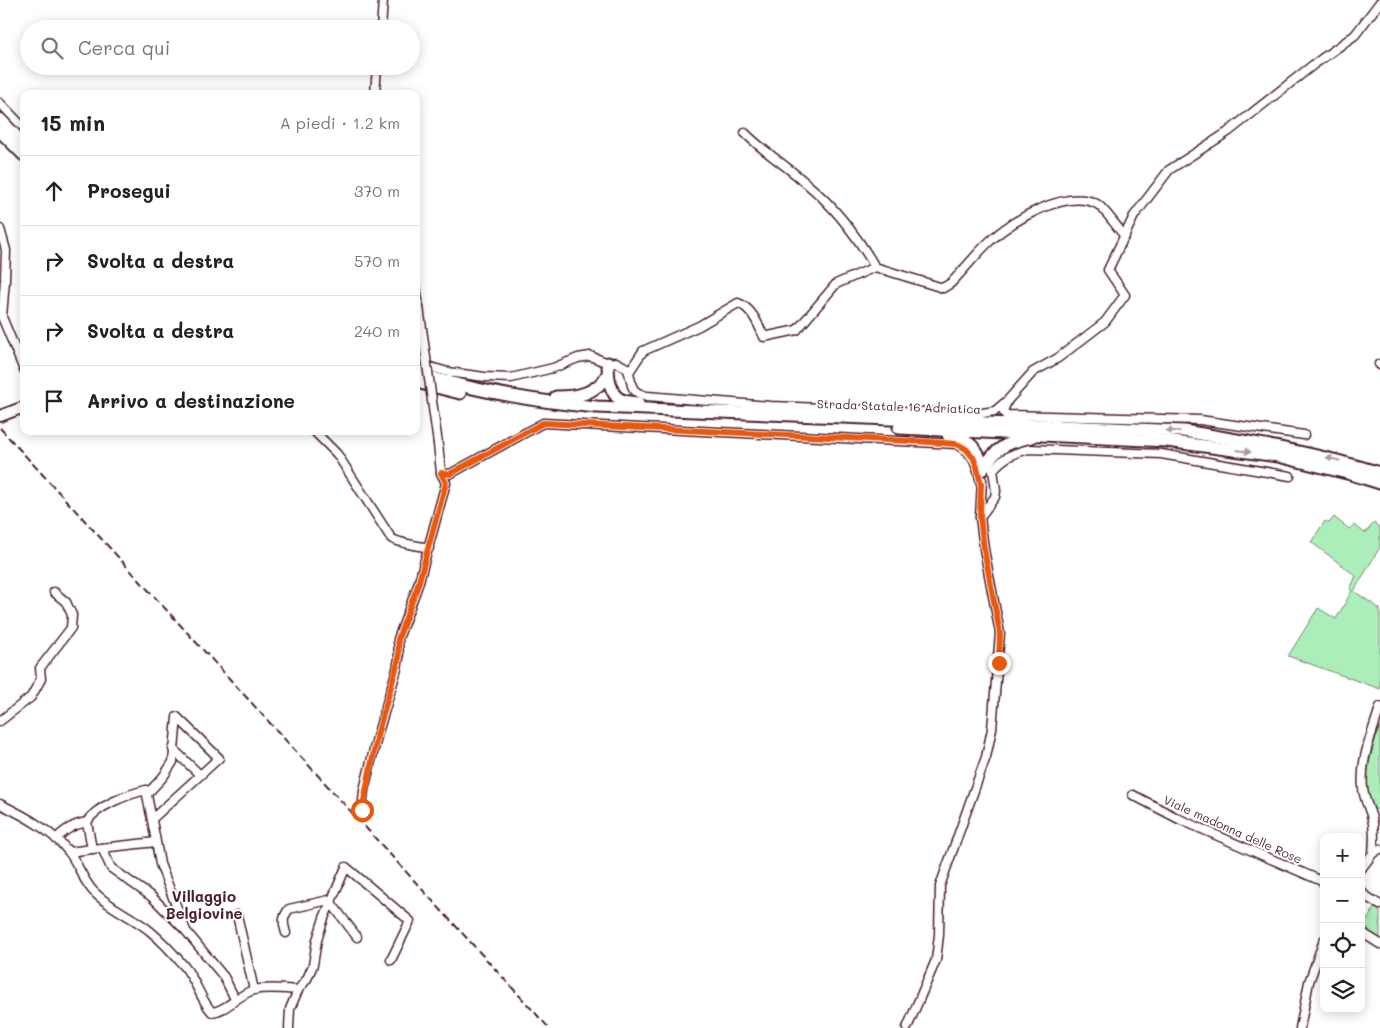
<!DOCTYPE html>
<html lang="it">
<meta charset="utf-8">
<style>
:root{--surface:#fff;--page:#f2f2f2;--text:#222;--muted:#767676;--line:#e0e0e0}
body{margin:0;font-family:Mali,sans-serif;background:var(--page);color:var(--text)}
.controls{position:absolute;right:15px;bottom:15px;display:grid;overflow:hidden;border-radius:10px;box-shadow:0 2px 12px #0003}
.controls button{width:45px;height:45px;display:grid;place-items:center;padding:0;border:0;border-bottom:1px solid var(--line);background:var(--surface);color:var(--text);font:25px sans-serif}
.stop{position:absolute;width:15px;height:15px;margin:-11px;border:4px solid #ea580c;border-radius:50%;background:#fff}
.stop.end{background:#ea580c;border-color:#fff;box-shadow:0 1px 5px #0008}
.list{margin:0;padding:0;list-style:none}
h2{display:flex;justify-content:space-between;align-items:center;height:65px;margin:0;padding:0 20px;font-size:21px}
h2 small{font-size:16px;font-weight:400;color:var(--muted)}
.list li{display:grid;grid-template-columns:32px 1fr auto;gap:15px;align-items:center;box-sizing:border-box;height:70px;padding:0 20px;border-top:1px solid var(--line)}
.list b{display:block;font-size:19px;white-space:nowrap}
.list em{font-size:16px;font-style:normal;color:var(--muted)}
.icon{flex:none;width:28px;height:28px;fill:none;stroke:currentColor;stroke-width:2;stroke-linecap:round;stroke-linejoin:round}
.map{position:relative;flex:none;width:1380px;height:1028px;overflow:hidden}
.search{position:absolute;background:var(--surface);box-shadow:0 2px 12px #0003;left:20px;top:20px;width:400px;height:55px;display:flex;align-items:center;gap:12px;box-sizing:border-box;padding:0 18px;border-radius:28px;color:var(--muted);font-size:19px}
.panel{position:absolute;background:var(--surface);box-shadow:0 2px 12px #0003;left:20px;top:90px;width:400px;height:345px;border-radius:10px}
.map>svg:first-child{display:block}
.green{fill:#abeeb9;stroke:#7a8672}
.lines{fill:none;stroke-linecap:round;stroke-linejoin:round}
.minor-casing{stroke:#4a1f2b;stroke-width:11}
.major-casing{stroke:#4a1f2b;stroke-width:14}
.highway-casing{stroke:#4a1f2b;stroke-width:15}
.minor{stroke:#fff;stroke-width:8}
.major{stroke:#fff;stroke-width:10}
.highway{stroke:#fff;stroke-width:11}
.rail{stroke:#4a1f2b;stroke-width:2;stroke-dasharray:8 4;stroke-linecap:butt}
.minor-bridge-casing{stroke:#4a1f2b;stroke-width:11;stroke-linecap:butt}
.minor-bridge{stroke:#fff;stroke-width:8}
.oneway{fill:#ae9aa0}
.route{stroke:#ea580c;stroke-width:6}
.labels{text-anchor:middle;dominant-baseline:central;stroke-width:4;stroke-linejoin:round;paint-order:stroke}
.street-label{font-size:12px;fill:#4a1f2b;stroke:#fff}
.quarter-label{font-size:15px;font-weight:bold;fill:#4a1f2b;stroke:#fff}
</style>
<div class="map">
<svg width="1380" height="1028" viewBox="0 0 1380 1028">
<rect width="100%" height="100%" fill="#fff"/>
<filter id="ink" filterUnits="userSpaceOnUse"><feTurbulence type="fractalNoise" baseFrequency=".02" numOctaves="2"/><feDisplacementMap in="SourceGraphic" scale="10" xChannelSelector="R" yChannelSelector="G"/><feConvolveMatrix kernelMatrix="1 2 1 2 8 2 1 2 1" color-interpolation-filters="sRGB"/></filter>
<g filter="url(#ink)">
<g class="green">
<polygon points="1334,517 1349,529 1354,525 1365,533 1374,523 1380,528 1380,547 1354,591 1380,609 1380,689 1288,656 1318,608 1336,619 1352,591 1350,589 1356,576 1311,542 1325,521 1329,523"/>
<path d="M1380,724v87l-7,-3c-13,-27 -1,-57 7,-84z"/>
<polygon points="1375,906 1380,908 1380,941 1362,930"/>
</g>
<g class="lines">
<g class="minor-casing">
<g id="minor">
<polyline points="381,29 383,0"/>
<polyline points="375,94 377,66"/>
<polyline points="0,103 24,128"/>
<path d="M745,133c19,19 42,33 62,51 28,23 50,52 68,83"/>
<polyline points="0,229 6,250 5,280 2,317 24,370"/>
<polyline points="416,287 419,307"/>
<path d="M416,363l32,9 37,5 26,1 42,-10 25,-10 12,-2 18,7 8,-1 11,6c8,15 -2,22 20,28l124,10 205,8 19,-3 13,-11 25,-28 25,-14 47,-36 20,-27 -17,-25 26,-54 35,-46 59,-38 85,-67 42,-30 25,-33"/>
<polyline points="1379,364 1380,365"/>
<path d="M629,372l14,-21 56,-25 39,-23c14,5 20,21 26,34l33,-7 39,-46 39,-17 68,21 8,-5c13,-13 25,-29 39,-42 22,-21 77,-53 107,-37 7,4 21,25 28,32"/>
<polyline points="1007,402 1003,411 1006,415 1200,420 1304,435"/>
<path d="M314,431l23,23 54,84c6,5 29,8 38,10"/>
<path d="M441,473l9,1 93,-51 413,21c18,8 21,23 25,40"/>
<path d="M980,517l15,-20 1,-6 -3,-21c10,-13 21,-17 36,-21l132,5 129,22"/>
<polyline points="0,721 31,697 41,679 40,668 71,628 72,615 66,602 54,592"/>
<polyline points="173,749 200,775"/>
<polyline points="147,794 163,777 173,762 177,717 219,758 152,819"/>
<polyline points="1133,795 1179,819 1324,882"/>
<path d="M0,804c25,12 51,26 69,48 9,12 14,28 24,39 16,17 39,25 57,40 12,10 24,23 34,35 12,14 16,33 28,46 15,-1 26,-18 42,-22 13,-3 30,-1 44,0"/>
<polyline points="362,810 364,790 378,733 397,669 399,658 398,639 418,585 446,483 441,473 438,444"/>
<path d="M56,839c10,-10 17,-14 31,-17"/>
<path d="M156,842l-64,7 -5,-27c9,-16 42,-28 59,-32l9,46 5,28 26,67 38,46 11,22"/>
<polyline points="102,848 111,868 152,897 184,929"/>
<polyline points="69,852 92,849"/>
<path d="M1373,853c1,-13 2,-26 -2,-38 -3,-9 -7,-17 -8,-26 -3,-31 9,-54 17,-82"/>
<polyline points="1361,869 1373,853 1380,849"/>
<polyline points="1361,890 1364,895 1380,905"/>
<polyline points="237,915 254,990"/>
<polyline points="1361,932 1380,944"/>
<path d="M286,933c-3,-10 -4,-15 3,-24l40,-9 28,37"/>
<polyline points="289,1028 290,1009 298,990 307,979 313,965 317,940 324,918 346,867 410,921 391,960"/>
<polyline points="907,1028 936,960 939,935 940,886 986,757 992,729 1000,633 984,549 980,517 982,480"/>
<polyline points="1300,1028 1309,982 1324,940"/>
</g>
</g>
<g class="major-casing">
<polyline id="major" points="0,416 24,407"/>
</g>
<g class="highway-casing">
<g id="highway">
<polyline points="0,119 24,144"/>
<polyline points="0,131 24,155"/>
<path d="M608,363c0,10 1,28 10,35 5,4 14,4 20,5"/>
<path d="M416,373c59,18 120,29 181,34l587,24c66,11 132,22 196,42"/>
<polyline points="420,383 460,393"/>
<path d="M556,397c22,0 40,-3 52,-23"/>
<polyline points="899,428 1167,441 1278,456 1351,474 1380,483"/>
<path d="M948,435c21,3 31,14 35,34"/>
<path d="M983,469c13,-22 25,-27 49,-32"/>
</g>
</g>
<use href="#minor" class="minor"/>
<use href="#major" class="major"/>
<use href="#highway" class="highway"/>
<polyline class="rail" points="0,428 549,1028"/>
<g class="minor-bridge-casing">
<polyline id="minor-bridge" points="419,307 438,444"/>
</g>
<use href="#minor-bridge" class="minor-bridge"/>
</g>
<defs><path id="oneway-solid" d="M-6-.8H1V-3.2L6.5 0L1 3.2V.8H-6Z" transform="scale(1.25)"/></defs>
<g class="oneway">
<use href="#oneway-solid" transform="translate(1173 431) rotate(-178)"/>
<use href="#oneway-solid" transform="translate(1244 451) rotate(8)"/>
<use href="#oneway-solid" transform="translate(1333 459) rotate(-167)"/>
</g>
</g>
<g class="lines" filter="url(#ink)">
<polyline class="route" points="362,810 378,732 396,669 399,658 398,639 418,585 446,483 441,473 450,474 543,423 930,442 956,444 961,446 966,449 973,457 977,467 981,484 980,517 984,549 1000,633 999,663"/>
</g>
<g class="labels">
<g class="street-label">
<text transform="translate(899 406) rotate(2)">Strada Statale 16 Adriatica</text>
<text transform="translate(1233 829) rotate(24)">Viale madonna delle Rose</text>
</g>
<g class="quarter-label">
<text x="204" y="896">Villaggio<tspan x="204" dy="17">Belgiovine</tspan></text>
</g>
</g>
</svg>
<div class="controls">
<button>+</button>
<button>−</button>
<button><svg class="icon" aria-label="locate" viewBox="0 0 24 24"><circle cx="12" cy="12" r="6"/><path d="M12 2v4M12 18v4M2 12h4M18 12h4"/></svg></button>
<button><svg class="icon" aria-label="layers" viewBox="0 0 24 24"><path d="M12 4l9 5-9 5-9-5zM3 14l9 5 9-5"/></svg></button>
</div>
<div class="stop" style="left:362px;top:810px"></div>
<div class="stop end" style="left:999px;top:663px"></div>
<div class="search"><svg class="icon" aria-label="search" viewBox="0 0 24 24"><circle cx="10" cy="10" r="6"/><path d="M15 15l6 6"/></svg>Cerca qui</div>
<section class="panel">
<h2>15 min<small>A piedi · 1.2 km</small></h2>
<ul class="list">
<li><svg class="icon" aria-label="ahead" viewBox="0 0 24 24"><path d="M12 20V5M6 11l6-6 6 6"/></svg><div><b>Prosegui</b></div><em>370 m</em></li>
<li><svg class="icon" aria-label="right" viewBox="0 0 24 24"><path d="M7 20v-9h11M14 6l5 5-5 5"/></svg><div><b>Svolta a destra</b></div><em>570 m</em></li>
<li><svg class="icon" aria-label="right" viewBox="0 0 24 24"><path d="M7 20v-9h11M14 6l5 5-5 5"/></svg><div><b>Svolta a destra</b></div><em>240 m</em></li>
<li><svg class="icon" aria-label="arrive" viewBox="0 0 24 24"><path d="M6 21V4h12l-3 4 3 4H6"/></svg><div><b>Arrivo a destinazione</b></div></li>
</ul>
</section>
</div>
